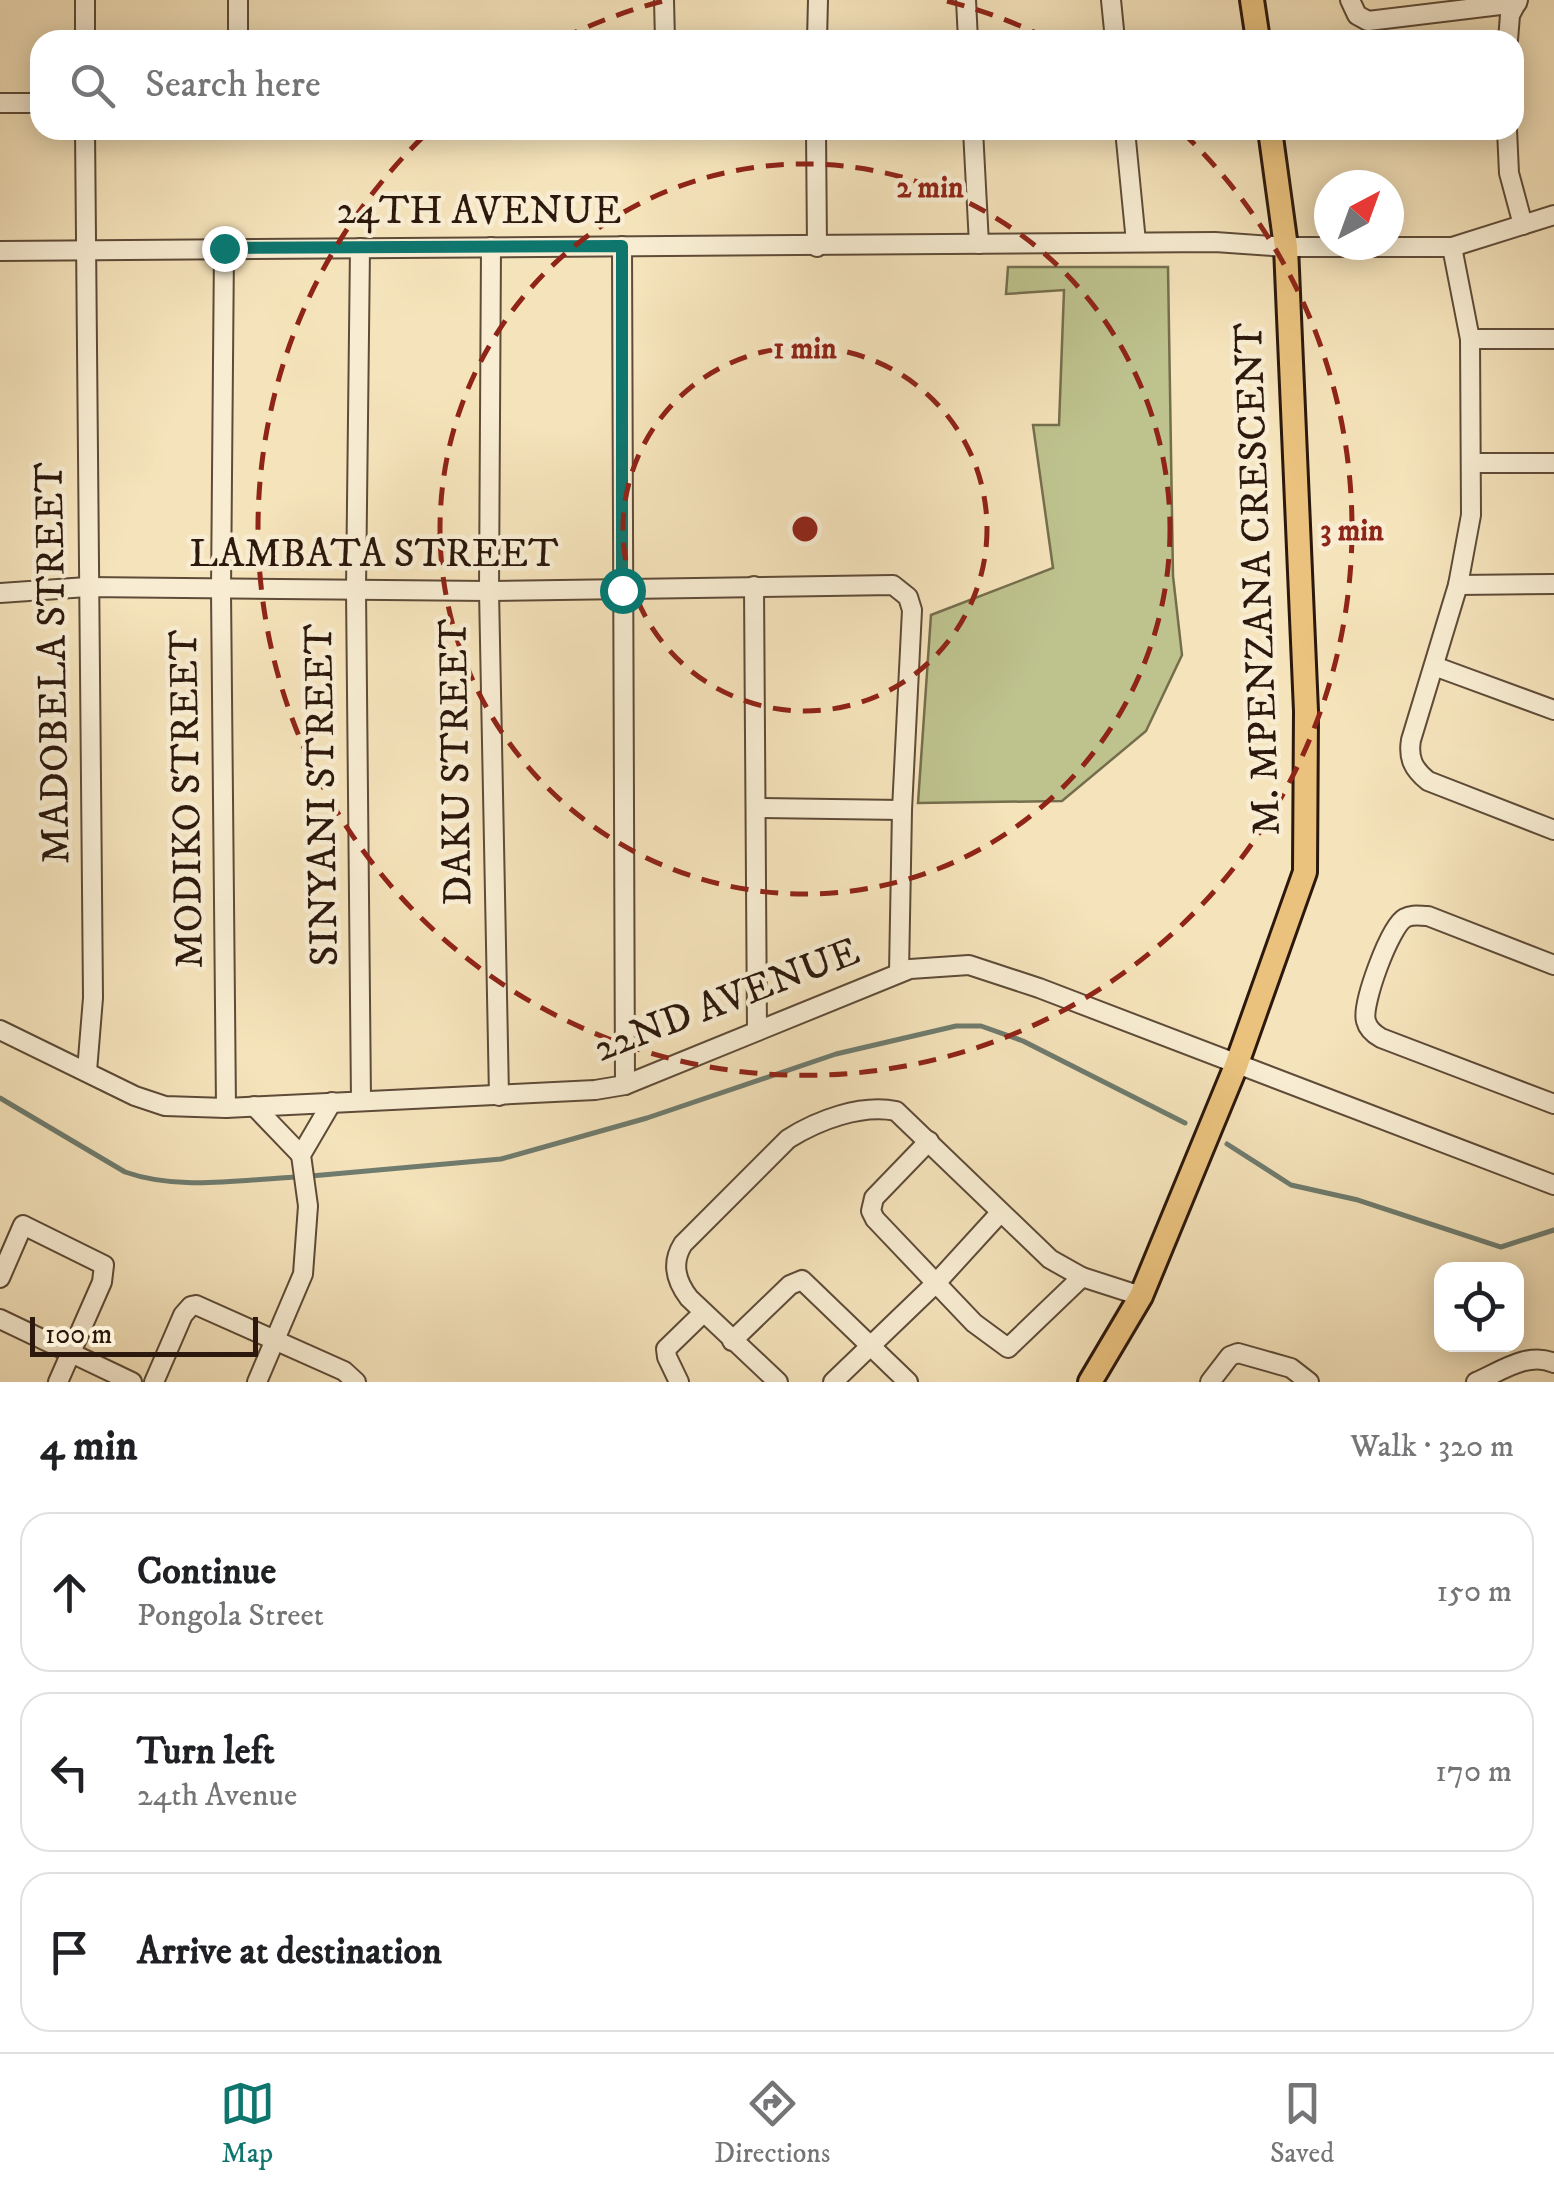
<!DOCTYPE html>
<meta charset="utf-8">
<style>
:root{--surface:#fff;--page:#f6f6f6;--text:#202124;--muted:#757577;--line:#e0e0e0;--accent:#0f766e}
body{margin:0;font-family:"IM FELL DW Pica",serif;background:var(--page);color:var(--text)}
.controls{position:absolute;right:30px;bottom:30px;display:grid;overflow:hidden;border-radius:20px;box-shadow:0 5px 25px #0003}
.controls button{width:90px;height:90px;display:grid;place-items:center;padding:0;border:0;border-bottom:2px solid var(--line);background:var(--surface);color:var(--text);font:50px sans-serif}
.compass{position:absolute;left:1314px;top:170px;width:90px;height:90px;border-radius:50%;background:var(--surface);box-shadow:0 5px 25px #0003;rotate:41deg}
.scale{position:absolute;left:30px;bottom:25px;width:228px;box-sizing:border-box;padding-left:10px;border:5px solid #2c180c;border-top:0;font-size:28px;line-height:35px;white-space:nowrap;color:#2c180c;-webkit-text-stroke:8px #f8edd3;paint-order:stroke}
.stop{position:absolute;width:30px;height:30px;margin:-22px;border:8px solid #0f766e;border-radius:50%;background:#fff}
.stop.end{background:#0f766e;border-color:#fff;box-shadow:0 2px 10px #0008}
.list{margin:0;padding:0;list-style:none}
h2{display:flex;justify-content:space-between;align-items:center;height:130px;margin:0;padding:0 40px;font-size:42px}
h2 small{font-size:32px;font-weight:400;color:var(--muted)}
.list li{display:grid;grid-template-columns:65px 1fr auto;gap:30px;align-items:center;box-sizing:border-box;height:160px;margin:0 20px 20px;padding:0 20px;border:2px solid var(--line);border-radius:30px}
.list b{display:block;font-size:38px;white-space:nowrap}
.list p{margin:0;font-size:32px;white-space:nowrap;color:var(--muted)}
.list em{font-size:32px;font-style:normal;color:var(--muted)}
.icon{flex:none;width:55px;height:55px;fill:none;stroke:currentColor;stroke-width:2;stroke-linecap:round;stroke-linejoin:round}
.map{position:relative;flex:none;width:1554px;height:1382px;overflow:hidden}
.search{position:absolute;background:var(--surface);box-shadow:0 5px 25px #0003;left:30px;right:30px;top:30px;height:110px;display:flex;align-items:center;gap:25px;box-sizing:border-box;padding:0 35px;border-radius:30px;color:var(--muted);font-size:38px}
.sheet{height:670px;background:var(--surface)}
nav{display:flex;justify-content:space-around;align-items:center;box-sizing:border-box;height:140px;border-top:2px solid var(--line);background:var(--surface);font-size:28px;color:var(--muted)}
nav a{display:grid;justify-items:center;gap:5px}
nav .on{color:var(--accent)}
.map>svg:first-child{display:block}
.green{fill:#bec38e;stroke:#756e4d;stroke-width:2.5}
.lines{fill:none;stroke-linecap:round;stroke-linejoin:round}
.stream{stroke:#6f7c6e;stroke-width:5}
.minor-casing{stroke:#5e4b38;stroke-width:22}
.major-casing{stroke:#2c180c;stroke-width:28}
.minor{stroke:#f8edd3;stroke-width:18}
.major{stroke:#eac27e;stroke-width:22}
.route{stroke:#0f766e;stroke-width:12}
.ring{fill:none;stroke:#8f2418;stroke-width:5;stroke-dasharray:18 12}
.labels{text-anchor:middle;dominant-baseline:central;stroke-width:9;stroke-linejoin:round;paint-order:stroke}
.street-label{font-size:40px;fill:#2c180c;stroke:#f8edd3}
.centre{fill:#8f2418;stroke:#f8edd3;stroke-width:5}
.ring-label{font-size:30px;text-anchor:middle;font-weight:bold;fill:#8f2418;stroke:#f8edd3;stroke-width:9;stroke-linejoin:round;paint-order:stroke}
</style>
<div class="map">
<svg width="1554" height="1382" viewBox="0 0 1554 1382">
<rect width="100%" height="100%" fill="#f5e3bb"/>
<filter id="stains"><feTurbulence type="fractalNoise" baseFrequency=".002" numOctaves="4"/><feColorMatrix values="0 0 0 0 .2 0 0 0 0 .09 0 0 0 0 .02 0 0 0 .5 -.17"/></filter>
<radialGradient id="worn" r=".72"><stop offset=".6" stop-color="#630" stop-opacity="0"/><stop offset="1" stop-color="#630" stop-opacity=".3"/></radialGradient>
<polygon class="green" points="1008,267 1168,267 1173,576 1182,655 1146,731 1062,801 918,803 931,615 1053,568 1033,425 1059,425 1064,290 1006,294"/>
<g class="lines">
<g class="stream">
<path d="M0,1098l125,74c54,19 114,8 170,5"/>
<polyline points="1227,1144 1291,1185 1358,1200 1501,1247 1554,1230"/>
<polyline points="311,1176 501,1159 647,1118 836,1054 956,1026 981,1026 1023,1041 1185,1123"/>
</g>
<g class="minor-casing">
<g id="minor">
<polyline points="664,0 665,40"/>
<polyline points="966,0 968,40"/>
<polyline points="1111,0 1115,40"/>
<polyline points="1350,0 1357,15 1368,21 1517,3"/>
<polyline points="85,40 85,0"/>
<polyline points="238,40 238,0"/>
<polyline points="817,40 818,0"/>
<polyline points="1508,40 1510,15 1518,0"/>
<polyline points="0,103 40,103"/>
<polyline points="85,130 93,998 87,1071"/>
<polyline points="816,130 817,247"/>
<polyline points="973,130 979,244"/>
<polyline points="1125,130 1136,242"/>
<polyline points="1507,130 1509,173 1523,225"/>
<polyline points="622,246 625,1085"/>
<polyline points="491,247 489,591 499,1096"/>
<path d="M1452,247l18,92 1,176 -13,70 -47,155c-3,18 2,29 17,41l126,49"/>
<polyline points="224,248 221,591 226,1108"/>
<polyline points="360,248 356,590 361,1101"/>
<polyline points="0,251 1215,242 1286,247 1452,247 1554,215"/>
<polyline points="1470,339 1554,339"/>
<polyline points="1471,463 1554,463"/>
<polyline points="1458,585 1554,584"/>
<polyline points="754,586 757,1031"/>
<polyline points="0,593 87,587 489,591 893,585 908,597 912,610 902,810 899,972"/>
<polyline points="1434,666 1554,710"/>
<polyline points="756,808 902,810"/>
<path d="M1554,965l-126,-49c-8,0 -16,-2 -23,2 -15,8 -44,87 -39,103 2,8 8,13 15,17l173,66"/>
<polyline points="0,1030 135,1096 165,1106 226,1108 595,1090 625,1085 910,969 969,965 1039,988 1554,1185"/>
<polyline points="254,1106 301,1155"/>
<polyline points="929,1141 874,1198 871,1211 875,1219 974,1323 1008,1348 1082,1277"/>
<polyline points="0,1278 23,1225 104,1265 102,1282 58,1382"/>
<polyline points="0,1319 132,1382"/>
<polyline points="732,1341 790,1285 802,1280 908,1382"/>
<polyline points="154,1382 183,1315 191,1306 196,1305 344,1371 356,1382"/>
<polyline points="257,1382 303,1274 308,1206 301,1155 332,1102"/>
<polyline points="679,1382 667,1357 666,1349 703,1313"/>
<path d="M778,1382l-89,-84c-13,-17 -18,-35 -6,-54l105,-105c30,-19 73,-35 108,-28l154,148 32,18 59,19"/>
<polyline points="833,1382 937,1282 1000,1213"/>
<polyline points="1210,1382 1230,1356 1238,1353 1291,1368 1309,1382"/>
<path d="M1476,1382c24,-10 52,-31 78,-19"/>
</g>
</g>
<g class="major-casing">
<g id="major">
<polyline points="1252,0 1258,40"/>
<polyline points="1090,1382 1141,1296 1236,1066 1305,872 1306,711 1286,247 1270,130"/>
</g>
</g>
<use href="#minor" class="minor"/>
<use href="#major" class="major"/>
</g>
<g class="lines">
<polyline class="route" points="224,248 622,246 622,590"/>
</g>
<g class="ring">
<circle cx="805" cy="529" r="182"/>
<circle cx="805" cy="529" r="365"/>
<path d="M561 39A547 547 0 0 1 663 1M947 1A547 547 0 0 1 1049 39M1182 132A547 547 0 1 1 428 132"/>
</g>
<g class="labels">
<g class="street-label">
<text x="479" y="212">24TH AVENUE</text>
<text x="374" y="555">LAMBATA STREET</text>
<text transform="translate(1259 579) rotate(-92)">M. MPENZANA CRESCENT</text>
<text transform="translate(54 663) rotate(-91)">MADOBELA STREET</text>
<text transform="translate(457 762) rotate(-91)">DAKU STREET</text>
<text transform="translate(323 795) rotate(-91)">SINYANI STREET</text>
<text transform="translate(188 799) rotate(-91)">MODIKO STREET</text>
<text transform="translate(727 1001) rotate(-21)">22ND AVENUE</text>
</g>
</g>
<circle cx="805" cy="529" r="15" class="centre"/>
<g class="ring-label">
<text x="930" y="197">2 min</text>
<text x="805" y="358">1 min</text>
<text x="1352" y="540">3 min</text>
</g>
<rect width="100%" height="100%" filter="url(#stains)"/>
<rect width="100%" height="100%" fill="url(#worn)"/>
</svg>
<div class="controls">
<button><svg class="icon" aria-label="locate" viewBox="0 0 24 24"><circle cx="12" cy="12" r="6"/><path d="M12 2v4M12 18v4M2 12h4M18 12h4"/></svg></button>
</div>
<svg class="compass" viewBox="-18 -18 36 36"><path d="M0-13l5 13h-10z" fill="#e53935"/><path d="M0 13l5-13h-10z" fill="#757577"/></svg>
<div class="scale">100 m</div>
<div class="stop" style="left:622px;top:590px"></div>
<div class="stop end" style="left:224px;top:248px"></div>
<div class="search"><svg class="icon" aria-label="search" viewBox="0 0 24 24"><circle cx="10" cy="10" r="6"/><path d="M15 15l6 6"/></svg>Search here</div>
</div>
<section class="sheet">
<h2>4 min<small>Walk · 320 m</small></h2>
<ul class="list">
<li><svg class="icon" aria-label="ahead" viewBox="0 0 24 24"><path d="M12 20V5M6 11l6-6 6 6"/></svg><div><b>Continue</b><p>Pongola Street</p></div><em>150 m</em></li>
<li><svg class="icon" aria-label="left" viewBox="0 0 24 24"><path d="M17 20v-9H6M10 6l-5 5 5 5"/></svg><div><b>Turn left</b><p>24th Avenue</p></div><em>170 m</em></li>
<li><svg class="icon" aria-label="arrive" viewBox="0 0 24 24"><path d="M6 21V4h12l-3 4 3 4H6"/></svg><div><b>Arrive at destination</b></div></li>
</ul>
</section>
<nav>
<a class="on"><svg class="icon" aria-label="map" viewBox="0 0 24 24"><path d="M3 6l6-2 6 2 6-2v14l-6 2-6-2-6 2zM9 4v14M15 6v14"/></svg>Map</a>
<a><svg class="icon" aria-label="directions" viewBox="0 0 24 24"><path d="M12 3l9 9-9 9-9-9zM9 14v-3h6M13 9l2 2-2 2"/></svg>Directions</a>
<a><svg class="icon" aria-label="saved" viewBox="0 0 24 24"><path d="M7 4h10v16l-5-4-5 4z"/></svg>Saved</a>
</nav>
